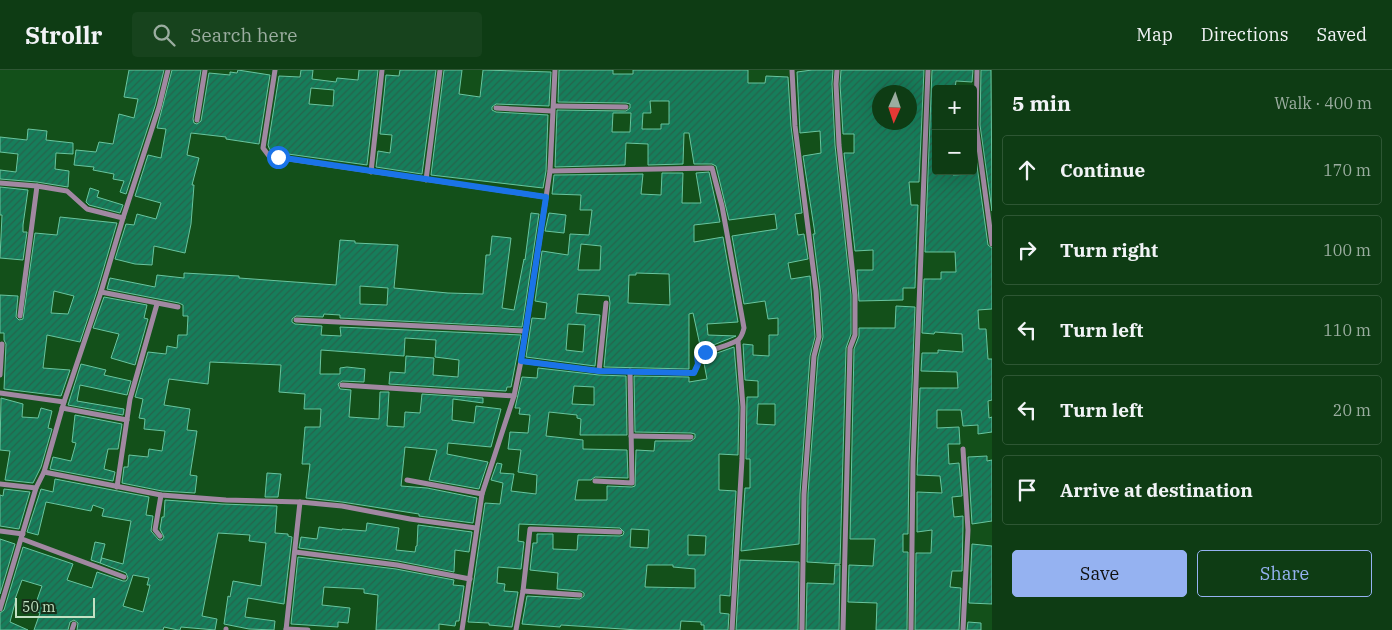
<!DOCTYPE html>
<meta charset="utf-8">
<style>
:root{--surface:#0e3c14;--page:#17431d;--text:#f1f3f6;--muted:#9bada0;--line:#2e5634;--accent:#95b2f1}
body{margin:0;font-family:"IBM Plex Serif",serif;background:var(--page);color:var(--text)}
.controls{position:absolute;right:15px;top:15px;display:grid;overflow:hidden;border-radius:5px;box-shadow:0 5px 20px #0002}
.controls button{width:45px;height:45px;display:grid;place-items:center;padding:0;border:0;border-bottom:1px solid var(--line);background:var(--surface);color:var(--text);font:25px sans-serif}
.compass{position:absolute;left:872px;top:15px;width:45px;height:45px;border-radius:50%;background:var(--surface);box-shadow:0 5px 20px #0002;rotate:183deg}
.scale{position:absolute;left:15px;bottom:12px;width:80px;box-sizing:border-box;padding-left:5px;border:2px solid #c3e1c3;border-top:0;font-size:14px;line-height:18px;white-space:nowrap;color:#c3e1c3;-webkit-text-stroke:4px #172f18;paint-order:stroke}
.stop{position:absolute;width:15px;height:15px;margin:-11px;border:4px solid #1a73e8;border-radius:50%;background:#fff}
.stop.end{background:#1a73e8;border-color:#fff;box-shadow:0 1px 5px #0008}
.list{margin:0;padding:0;list-style:none}
h2{display:flex;justify-content:space-between;align-items:center;height:65px;margin:0;padding:0 20px;font-size:21px}
h2 small{font-size:16px;font-weight:400;color:var(--muted)}
.list li{display:grid;grid-template-columns:32px 1fr auto;gap:15px;align-items:center;box-sizing:border-box;height:70px;margin:0 10px 10px;padding:0 10px;border:1px solid var(--line);border-radius:5px}
.list b{display:block;font-size:19px;white-space:nowrap}
.list em{font-size:16px;font-style:normal;color:var(--muted)}
.actions{display:flex;gap:10px;padding:15px 20px}
.actions a{flex:1;padding:11px 0;border:1px solid var(--accent);border-radius:5px;text-align:center;font-size:18px;color:var(--accent)}
.actions .main{background:var(--accent);color:#111}
.icon{flex:none;width:28px;height:28px;fill:none;stroke:currentColor;stroke-width:2;stroke-linecap:round;stroke-linejoin:round}
.map{position:relative;flex:none;width:992px;height:560px;overflow:hidden}
header{display:flex;align-items:center;gap:30px;box-sizing:border-box;height:70px;padding:0 25px;background:var(--surface);border-bottom:1px solid var(--line)}
header strong{font-size:24px}
nav{display:flex;gap:28px;margin-inline-start:auto;font-size:18px}
.search{width:350px;height:45px;background:var(--page);display:flex;align-items:center;gap:12px;box-sizing:border-box;padding:0 18px;border-radius:5px;color:var(--muted);font-size:19px}
main{display:flex}
aside{flex:1;background:var(--surface)}
.map>svg:first-child{display:block}
.building{fill:url(#building-hatch);stroke:#69c49e;fill-rule:evenodd}
.lines{fill:none;stroke-linecap:round;stroke-linejoin:round}
.minor{stroke:#a188a2;stroke-width:5}
.route{stroke:#1a73e8;stroke-width:6}
</style>
<header>
<strong>Strollr</strong>
<div class="search"><svg class="icon" aria-label="search" viewBox="0 0 24 24"><circle cx="10" cy="10" r="6"/><path d="M15 15l6 6"/></svg>Search here</div>
<nav><a>Map</a><a>Directions</a><a>Saved</a></nav>
</header>
<main>
<div class="map">
<svg width="992" height="560" viewBox="0 0 992 560">
<defs>
<pattern id="building-hatch" width="6" height="6" patternUnits="userSpaceOnUse" patternTransform="scale(1.25)"><rect width="6" height="6" fill="#167e5b"/><path d="M-1 1l2-2M0 6l6-6M5 7l2-2" fill="none" stroke="#26644c"/></pattern>
</defs>
<rect width="100%" height="100%" fill="#13501a"/>
<g class="building">
<polygon points="129,0 164,0 155,36 126,124 120,122 124,111 113,109 114,104 93,100 94,97 74,95 76,80 96,82 99,72 113,74 119,44 134,48 138,29 124,27"/>
<polygon points="172,0 201,0 193,49 194,53 197,54 201,51 209,3 230,5 230,2 237,3 238,0 270,5 259,74 226,69 226,67 191,63 187,85 199,88 192,115 194,115 191,154 185,183 154,176 152,195 135,194 115,189 126,154 134,155 137,144 156,149 161,133 135,126 148,85 161,88 166,59 157,58"/>
<path d="M301,0h12l-1,9 24,3 1,-4 21,2 1,-10h19l-11,95 -79,-11 -17,-3 -2,-3 -1,-3 11,-69 21,1zM311,18l23,2 -1,16 -24,-2z"/>
<polygon points="400,0 436,0 422,104 376,97 378,81 390,83 392,65 380,64 386,5 399,6"/>
<polygon points="444,0 462,0 459,24 480,27 483,0 551,2 549,36 496,34 492,37 492,40 496,42 548,45 546,101 543,118 431,105"/>
<path d="M559,0h54v4h20v-4h115v13h17l1,-7 22,1 3,49 11,87 -7,1 3,21 6,-1 4,25 -20,4 3,16 19,-3 5,61 -5,19 -10,138 -1,50 -58,7 4,-63h5v-29h-4l1,-62h11v-16l-13,-1 -2,-36 10,1v10l16,1v-21h9v-17l-10,1 -3,-18 -21,3 -12,-68 45,-7 -2,-15 -46,6 -13,-54 -4,-2h-18l-5,-31h-5l-1,31 -35,1v-21l-22,-1 -1,22 -70,2 2,-57 69,1 4,-3v-4l-4,-1 -68,-1zM650,31h19v23h-8v5h-19l1,-16h8zM613,43h18l-1,19h-18zM758,334h17v21l-18,-1z"/>
<polygon points="812,0 833,0 832,14 835,75 851,225 851,264 846,278 840,494 807,492 808,424 818,287 823,267 820,220 813,164 815,164 803,86 821,83 820,61 800,63 797,2"/>
<path d="M841,0h83l-5,112h-10l2,23h7l-3,83h-12v12l-44,1 -2,-31h16v-20l-18,1 -11,-98h10v-19h-11l-3,-50zM880,22h30v30h-30z"/>
<polygon points="932,0 973,0 972,12 956,11 955,19 936,19 934,82 936,82 936,101 953,101 953,105 973,104 973,67 988,175 992,178 992,239 978,240 979,259 986,259 988,289 992,289 992,330 988,331 989,348 992,347 992,362 978,364 978,355 963,356 961,340 937,340 937,358 959,357 960,374 948,374 949,394 959,393 962,426 952,427 954,447 963,446 963,457 962,501 952,501 950,517 961,518 959,560 915,560 916,483 931,483 932,460 917,462 917,422 942,423 940,406 917,405 920,318 958,318 957,302 921,301 922,283 938,283 938,280 963,282 962,264 935,262 934,264 922,263 924,209 941,209 941,202 956,202 955,182 925,182"/>
<polygon points="981,0 991,0 992,141 980,55"/>
<polygon points="28,59 47,61 46,70 73,73 73,84 56,83 55,99 69,101 68,117 37,112 0,109 0,100 16,102 18,84 0,82 0,67 27,70"/>
<path d="M709,102l11,50 -26,3v17l29,-5 15,85 -31,2 1,11 28,1 -35,14 -8,-37 -4,1v55l-85,-2 6,-64 -1,-7 -31,-2 -2,19 24,2 -5,51 -69,-9 6,-39 13,1 2,-16 -12,-2 7,-50 26,4 2,-21 19,1 3,-25h-12l1,-15 -29,-1 2,-19 89,-1 -2,20 20,1 1,-22h21l-1,30h19l-5,-30zM581,174l20,2 -1,24h-22zM636,203l33,1 1,31 -42,-2 1,-28h7zM568,254l17,1 -2,27 -17,-2z"/>
<polygon points="0,117 28,120 23,155 23,162 27,162 23,190 0,188 2,145 0,145"/>
<polygon points="90,118 99,121 97,127 123,135 120,143 89,135 86,132"/>
<path d="M531,143l8,1 -17,113 -182,-9v-3l-16,-1 -1,3 -27,-1 -4,3v3l3,2 27,2 -1,9 20,1 -1,-9 181,8 -10,52h-4l-1,4 -117,-7 1,-12 15,1 1,-17 28,2 -1,17 25,2 1,-17 -24,-3 1,-17 -31,-2 -1,18 -83,-6 -1,24h20v-6l7,-1 18,2 -1,13 -22,-1 -4,3 2,5 11,1 -2,27 30,2 1,-27h9l-2,34 17,1 1,-15 15,1 2,-19 61,4v5l-30,-4 -1,21 22,3 2,-17 25,3 -10,38 -43,-4 -1,11 41,8 -9,27 -50,-9 8,-30 -32,-3 -4,39 26,2 50,10 -4,25 -54,-7v-2l-77,-12 -36,-4 4,-34h-8l3,-37h15l1,-18h-17l1,-15 -26,-2 2,-27 -71,-3 -2,22 -39,-5 -5,26 26,4 -3,21 10,1 -7,44 7,1 -2,17 -33,-2 -40,-8 2,-16h4l1,-12 19,2 1,-8 13,2 3,-20 -21,-2 1,-10 -6,-1 4,-19 -8,-2 13,-45 18,2 1,-8 10,2 1,-13h9l1,-19h-5v-11l-4,-2 -72,-14 3,-11 45,9 2,-12 27,3v-5l55,3v2l97,7 4,-45 15,1v2l43,2 -4,43 54,5 35,1 3,-39h4l2,-19 19,2 -9,70 12,2 10,-51 1,1zM360,216l28,2 -1,17 -27,-1z"/>
<polygon points="549,143 566,145 564,163 545,161"/>
<path d="M60,147l57,6 -20,68 -17,51 -33,-7 -4,33 27,2 -9,26 -57,-7 2,-45 -2,-4v-7h-4v-38l18,1 -2,21 3,3 4,-1 12,-86 22,2zM54,221l20,5 -6,18 -17,-1z"/>
<polygon points="104,227 147,235 144,248 148,249 135,295 111,288 119,264 93,258"/>
<polygon points="896,236 915,237 909,392 908,464 903,464 903,482 908,482 907,560 876,560 877,533 848,532 849,495 873,496 875,469 850,469 854,279 859,266 859,258 895,258"/>
<path d="M734,277l5,60 -1,48 -19,-1v36l17,1 -6,105 -10,-1v18l9,1 -1,16h-24v-5h-3v-3l-20,-1 -1,9h-42l-77,-5 -1,2 -38,-3 5,-28 53,3 4,-3v-3l-3,-2 -24,-2 1,-16 -28,-3 3,-27h4v-9h16v15l24,1 1,-15 42,1 3,-1 1,-3 -4,-4 -101,-4 -1,17 6,1 -3,27 -23,-2 -1,16 8,1 -1,7 14,1 -6,35 -23,-2v-2l-21,-1 17,-119 15,1 3,-21 -12,-3 6,-17 5,1 -2,9 14,1 -3,17 25,3 1,-19 -19,-3 3,-22 -13,-1 2,-17 18,1 2,-18 -11,-1 1,-6h-5l7,-31 15,1 1,-10 61,7 27,1 1,59h-47l1,-16 -4,-1v-3l-28,-3 -3,24 37,4v9l44,1 1,28 -33,-1 -4,3h-13l-3,20h32v-14l25,1 3,-1 1,-36 18,1 1,-10h36l4,-3v-4l-4,-1 -56,-1 -1,-56 55,1v5l18,-3 -4,-21zM574,316l20,1v18l-22,-1zM631,459l18,1 -1,18 -18,-1zM688,465l18,1 -1,19h-17zM647,495h26v2l22,2v19l-50,-1z"/>
<polygon points="81,294 106,300 104,305 131,311 127,325 80,315 77,331 124,339 123,345 68,335"/>
<polygon points="1,328 23,334 22,347 38,348 41,338 52,341 48,358 52,359 41,397 33,413 5,410 10,381 0,380"/>
<polygon points="75,345 122,354 118,379 108,379 104,399 115,402 113,411 50,399 53,387 71,391 76,373 72,372"/>
<polygon points="987,386 987,391 992,390 992,451 972,454 968,387"/>
<polygon points="267,403 281,404 278,427 265,427"/>
<path d="M55,409l94,18 -3,18 7,1 -2,15 8,9h3l2,-3 -4,-8 2,-12h2l1,-17 57,4 55,2 -2,27 13,1v2l4,1 -8,67 -36,-6 -3,19 30,4 -1,9 -25,-1 -25,-5 4,-28 2,1 3,-16 28,5 5,-43 -17,-2 1,-6 -32,-2 -16,83 15,3 -2,11 -34,-3 -1,3h-2l-14,-3 -1,3h-86l1,-7 -4,-3 -4,2 -2,8h-34l6,-17 -7,-2 9,-25 -20,-6 -7,19h1l-6,23 18,8h-28v-17l4,-3 19,-63 50,17 -6,16 25,8 5,-16 26,9h3l2,-3 -2,-5 -26,-10 2,-5 21,6 8,-43 -29,-5 2,-7 -11,-4 -2,6 -45,-9 -8,33 -11,-3 14,-43 12,3zM133,505l16,3 -2,7h3l-7,27 -20,-6z"/>
<polygon points="4,419 30,422 19,459 0,456 0,425 3,426"/>
<polygon points="367,453 399,458 396,480 415,482 416,476 417,476 418,455 472,462 469,482 455,480 454,502 398,491 299,478 301,467 317,469 319,457 342,460 342,459 366,461"/>
<polygon points="0,469 15,474 0,524"/>
<polygon points="95,472 105,474 100,493 91,490"/>
<polygon points="972,474 992,476 992,534 969,533"/>
<polygon points="298,487 396,499 454,510 453,515 464,516 459,551 456,551 455,556 439,554 439,560 376,560 378,525 364,523 364,519 324,517 322,535 350,538 348,553 338,552 338,557 291,554"/>
<polygon points="740,490 799,492 798,560 736,560"/>
<polygon points="835,495 840,495 839,560 806,560 807,513 834,514"/>
<polygon points="968,552 981,553 981,560 967,560"/>
</g>
<g class="lines">
<g class="minor">
<polyline points="275,0 263,78 269,86 546,127"/>
<polyline points="792,0 795,56 816,221 819,267 814,286 804,424 802,560"/>
<polyline points="837,0 836,14 839,75 855,225 855,265 850,278 843,560"/>
<polyline points="977,0 976,55 992,174"/>
<polyline points="554,36 626,37"/>
<polyline points="496,38 552,41"/>
<polyline points="197,50 205,0"/>
<polyline points="371,102 382,0"/>
<polyline points="426,110 440,0"/>
<polyline points="0,113 37,116 67,121 87,139 123,148"/>
<polyline points="101,222 178,237"/>
<polyline points="20,246 37,116"/>
<polyline points="296,250 524,261"/>
<path d="M521,291l78,10 95,2 4,-9 -1,-8c11,-6 36,-11 42,-17 3,-3 4,-7 5,-11l-22,-122 -10,-38 -162,3"/>
<polyline points="599,301 606,233"/>
<polyline points="0,305 2,274"/>
<polyline points="342,315 514,326"/>
<polyline points="0,323 64,332"/>
<polyline points="62,338 127,350"/>
<polyline points="631,366 691,367"/>
<polyline points="963,379 968,460 963,560"/>
<polyline points="44,402 161,425 226,430 300,432 342,436 410,449 476,458"/>
<polyline points="407,410 482,424"/>
<polyline points="595,411 632,413 630,301"/>
<polyline points="0,414 36,418"/>
<polyline points="117,417 130,329 157,234"/>
<polyline points="0,461 23,464"/>
<polyline points="160,466 155,460 161,425"/>
<polyline points="22,469 124,507"/>
<polyline points="295,482 397,495 470,509"/>
<polyline points="523,521 580,525"/>
<polyline points="0,539 36,418 44,402 64,332 101,222 123,148 159,37 168,0"/>
<polyline points="286,559 308,560"/>
<polyline points="72,560 74,554"/>
<polyline points="226,560 226,559"/>
<polyline points="286,560 300,432"/>
<polyline points="462,560 482,424 514,326 521,291 550,101 555,0"/>
<polyline points="516,560 523,521 530,459 620,462"/>
<polyline points="732,560 742,389 743,337 738,271"/>
<polyline points="911,560 913,392 928,0"/>
</g>
</g>
<g class="lines">
<polyline class="route" points="278,87 546,127 521,291 599,301 694,303 698,294 697,286 705,282"/>
</g>
</svg>
<div class="controls">
<button>+</button>
<button>−</button>
</div>
<svg class="compass" viewBox="-18 -18 36 36"><path d="M0-13l5 13h-10z" fill="#e53935"/><path d="M0 13l5-13h-10z" fill="#9bada0"/></svg>
<div class="scale">50 m</div>
<div class="stop" style="left:278px;top:87px"></div>
<div class="stop end" style="left:705px;top:282px"></div>
</div>
<aside>
<h2>5 min<small>Walk · 400 m</small></h2>
<ul class="list">
<li><svg class="icon" aria-label="ahead" viewBox="0 0 24 24"><path d="M12 20V5M6 11l6-6 6 6"/></svg><div><b>Continue</b></div><em>170 m</em></li>
<li><svg class="icon" aria-label="right" viewBox="0 0 24 24"><path d="M7 20v-9h11M14 6l5 5-5 5"/></svg><div><b>Turn right</b></div><em>100 m</em></li>
<li><svg class="icon" aria-label="left" viewBox="0 0 24 24"><path d="M17 20v-9H6M10 6l-5 5 5 5"/></svg><div><b>Turn left</b></div><em>110 m</em></li>
<li><svg class="icon" aria-label="left" viewBox="0 0 24 24"><path d="M17 20v-9H6M10 6l-5 5 5 5"/></svg><div><b>Turn left</b></div><em>20 m</em></li>
<li><svg class="icon" aria-label="arrive" viewBox="0 0 24 24"><path d="M6 21V4h12l-3 4 3 4H6"/></svg><div><b>Arrive at destination</b></div></li>
</ul>
<div class="actions"><a class="main">Save</a><a>Share</a></div>
</aside>
</main>
